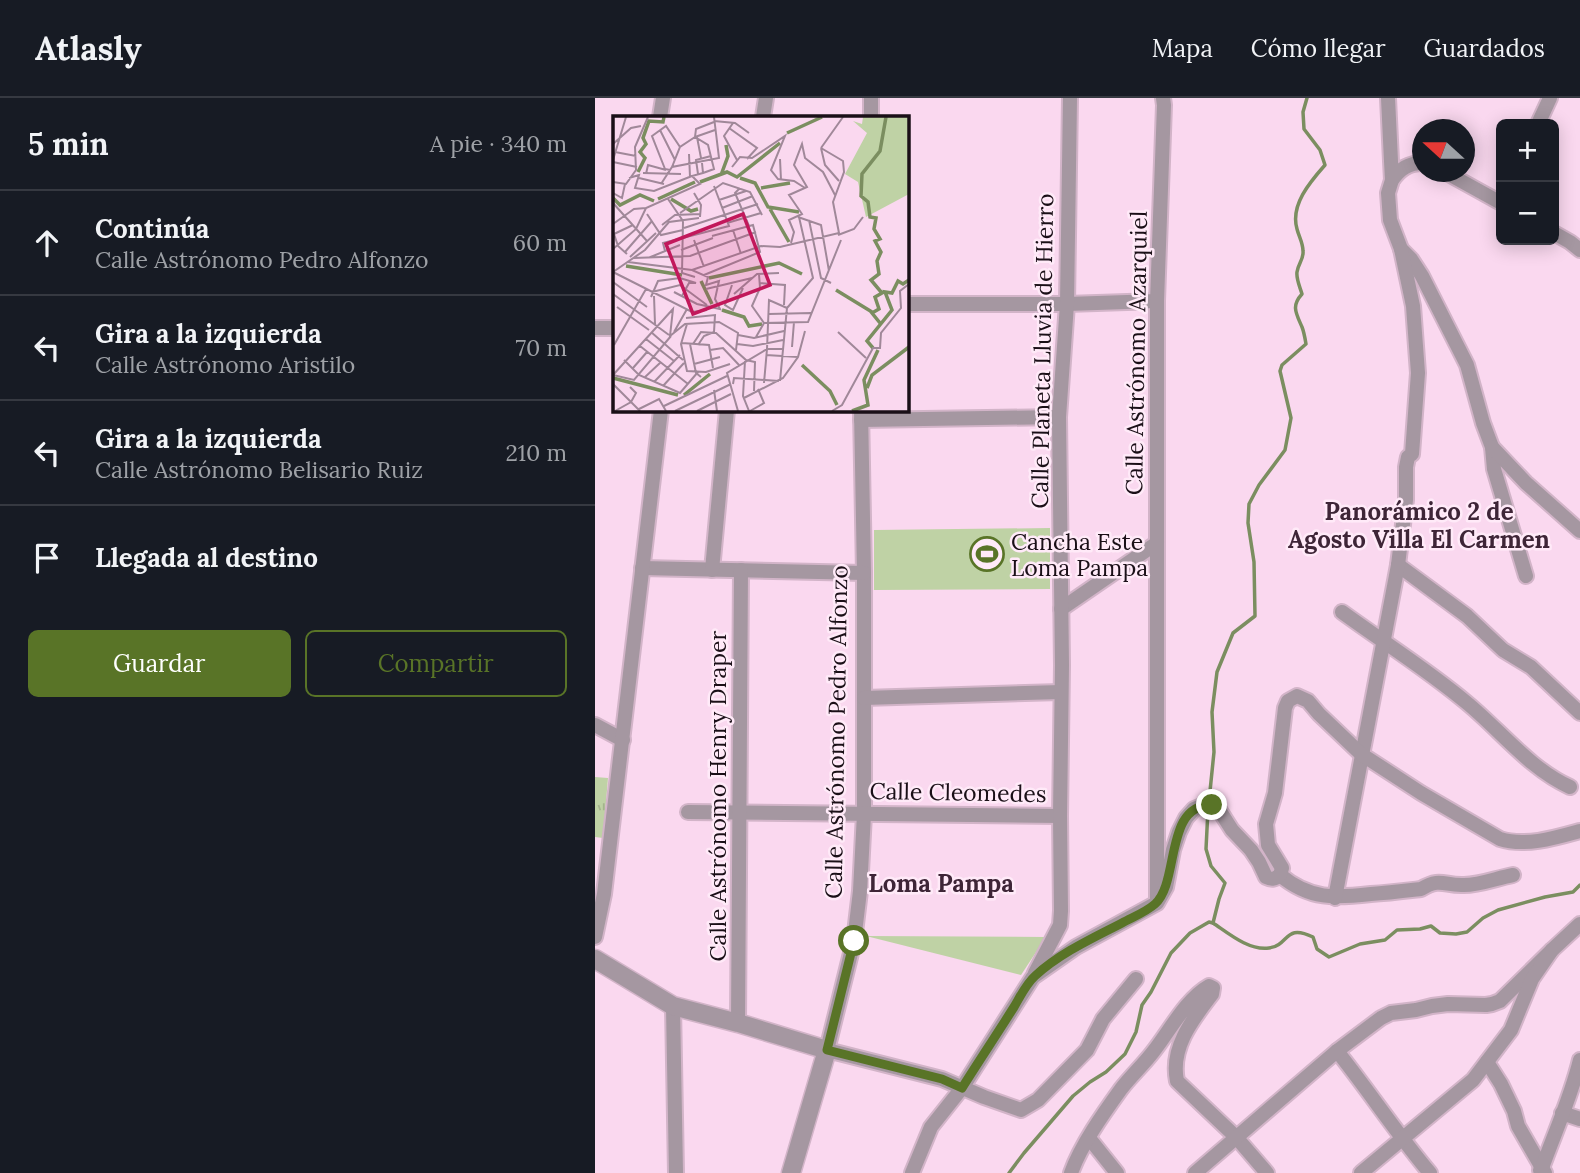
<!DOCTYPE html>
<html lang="es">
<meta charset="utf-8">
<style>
:root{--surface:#171b24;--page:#20242c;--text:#f1f3f6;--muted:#9ea1a6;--line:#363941;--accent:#597427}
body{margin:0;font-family:Lora,serif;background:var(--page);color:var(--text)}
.controls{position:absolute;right:21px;top:21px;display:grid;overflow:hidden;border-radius:10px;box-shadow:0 4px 18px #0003}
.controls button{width:63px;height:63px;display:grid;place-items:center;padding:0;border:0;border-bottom:2px solid var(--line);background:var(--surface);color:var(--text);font:35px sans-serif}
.compass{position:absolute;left:817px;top:21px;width:63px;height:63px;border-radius:50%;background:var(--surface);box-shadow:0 4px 18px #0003;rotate:291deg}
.stop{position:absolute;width:21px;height:21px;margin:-16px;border:5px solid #597427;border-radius:50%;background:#fff}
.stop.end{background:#597427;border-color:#fff;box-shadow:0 2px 7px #0008}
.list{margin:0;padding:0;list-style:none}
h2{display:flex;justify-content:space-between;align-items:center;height:91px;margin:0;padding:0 28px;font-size:30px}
h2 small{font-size:23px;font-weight:400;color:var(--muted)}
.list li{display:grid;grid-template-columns:46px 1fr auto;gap:21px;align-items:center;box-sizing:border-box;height:105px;padding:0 28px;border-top:2px solid var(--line)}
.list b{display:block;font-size:26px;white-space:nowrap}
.list p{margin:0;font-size:23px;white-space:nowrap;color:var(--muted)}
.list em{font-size:23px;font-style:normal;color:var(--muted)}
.actions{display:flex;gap:14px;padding:21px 28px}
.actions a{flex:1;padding:16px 0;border:2px solid var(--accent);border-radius:10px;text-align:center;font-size:24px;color:var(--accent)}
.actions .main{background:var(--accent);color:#fff}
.icon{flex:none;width:38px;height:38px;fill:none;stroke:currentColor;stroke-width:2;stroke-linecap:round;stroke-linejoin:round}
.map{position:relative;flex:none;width:985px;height:1075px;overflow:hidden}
header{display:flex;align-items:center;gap:42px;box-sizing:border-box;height:98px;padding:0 35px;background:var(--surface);border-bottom:2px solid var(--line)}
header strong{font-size:33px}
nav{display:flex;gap:38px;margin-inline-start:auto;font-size:24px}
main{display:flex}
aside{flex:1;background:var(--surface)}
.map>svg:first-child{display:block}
.grass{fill:url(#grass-tufts)}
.green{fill:#bfd2a5}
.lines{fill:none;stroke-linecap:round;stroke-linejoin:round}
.stream{stroke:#7b8e60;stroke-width:3.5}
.minor-casing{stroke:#d2b4c8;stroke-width:18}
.tertiary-casing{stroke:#d2b4c8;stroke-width:21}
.minor{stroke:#a597a1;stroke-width:14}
.tertiary{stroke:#a597a1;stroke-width:18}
.route{stroke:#597427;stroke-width:9}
.labels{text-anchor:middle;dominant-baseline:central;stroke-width:5;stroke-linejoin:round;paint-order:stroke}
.street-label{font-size:23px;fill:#1a0f17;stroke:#ffeaf8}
.poi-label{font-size:23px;fill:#1a0f17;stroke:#ffeaf8;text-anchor:start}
.neighbourhood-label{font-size:24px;font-weight:bold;fill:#3e2537;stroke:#ffeaf8}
.inset-river{fill:none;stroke:#7b8e60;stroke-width:3.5}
.inset-road{fill:none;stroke:#a08899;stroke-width:2}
.view{fill:#c2185b;fill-opacity:0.15;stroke:#c2185b;stroke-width:3.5}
.inset-edge{fill:none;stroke:#1a0f17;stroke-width:3.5}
</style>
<header>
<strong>Atlasly</strong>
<nav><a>Mapa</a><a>Cómo llegar</a><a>Guardados</a></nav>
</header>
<main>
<aside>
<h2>5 min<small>A pie · 340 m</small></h2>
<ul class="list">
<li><svg class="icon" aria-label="ahead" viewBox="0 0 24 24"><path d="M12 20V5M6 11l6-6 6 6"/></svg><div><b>Continúa</b><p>Calle Astrónomo Pedro Alfonzo</p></div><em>60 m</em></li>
<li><svg class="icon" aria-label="left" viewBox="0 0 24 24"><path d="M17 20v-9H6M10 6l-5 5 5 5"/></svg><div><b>Gira a la izquierda</b><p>Calle Astrónomo Aristilo</p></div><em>70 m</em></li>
<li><svg class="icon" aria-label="left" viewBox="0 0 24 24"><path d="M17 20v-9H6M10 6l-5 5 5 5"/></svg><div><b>Gira a la izquierda</b><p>Calle Astrónomo Belisario Ruiz</p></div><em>210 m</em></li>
<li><svg class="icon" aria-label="arrive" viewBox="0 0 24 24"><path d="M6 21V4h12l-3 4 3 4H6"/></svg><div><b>Llegada al destino</b></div></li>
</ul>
<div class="actions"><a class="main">Guardar</a><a>Compartir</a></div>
</aside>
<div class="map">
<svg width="985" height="1075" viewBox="0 0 985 1075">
<defs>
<pattern id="grass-tufts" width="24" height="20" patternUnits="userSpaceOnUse" patternTransform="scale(1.75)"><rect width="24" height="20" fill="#bfd2a5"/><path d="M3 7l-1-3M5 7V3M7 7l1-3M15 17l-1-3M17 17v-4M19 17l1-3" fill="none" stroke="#a4b38d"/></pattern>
</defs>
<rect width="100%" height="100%" fill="#fad8ef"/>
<polygon class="grass" points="0,679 13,680 8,740 0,739"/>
<g class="green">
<polygon points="455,430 455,491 279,492 279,432"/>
<polygon points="271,838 451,839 426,877"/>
</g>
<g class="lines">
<g class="stream">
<path d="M614,703l5,-49 -2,-40 5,-40 16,-39 22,-17 -1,-54 -6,-39 1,-19 10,-19 26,-35 6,-32 -11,-47 2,-6 24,-21c-1,-6 -2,-12 -4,-17 -6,-14 -11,-21 0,-33 -2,-7 -6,-15 -5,-22 1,-8 7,-13 6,-21 0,-8 -4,-14 -6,-22 -7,-24 13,-47 28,-64l-5,-15 -16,-21 -1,-17 4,-14"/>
<path d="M618,825c15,10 36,28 56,25 21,-3 15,-25 44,-11l4,12 12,8 31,-13 25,-4 12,-10 23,-1 11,-3 9,7 16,1 11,-2 16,-14 15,-8 47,-13 28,-5 7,-7"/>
<polyline points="414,1075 429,1055 478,998 495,984 511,974 530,956 541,934 547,907 556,894 576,855 595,835 614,824 618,825 624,801 630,785 616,768 611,751 613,711"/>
</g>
<g class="minor-casing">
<g id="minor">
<polyline points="793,0 796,63 797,82 793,95 795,122 806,151 816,161 827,178 872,267 888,325 897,349 899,371 931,478"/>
<polyline points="65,19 68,0"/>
<polyline points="168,19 171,0"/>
<polyline points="276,19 276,0"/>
<polyline points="943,26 955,0"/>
<polyline points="850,74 906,105"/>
<path d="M797,82c8,-11 16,-17 31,-17"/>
<polyline points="959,135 975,144 985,152"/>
<polyline points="312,206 472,206 562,203"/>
<polyline points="0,230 19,230"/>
<polyline points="266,312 269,475 269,716 265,793 259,843 232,952 347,981 389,999 426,1012 443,1002 492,952 508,921 541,881"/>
<polyline points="266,322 464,319"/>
<polyline points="897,349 931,385 985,433"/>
<polyline points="803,467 872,518 908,552 936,569 985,615"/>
<polyline points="47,470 269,475"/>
<polyline points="117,472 132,312"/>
<polyline points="466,511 562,445"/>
<path d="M747,514c41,30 86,58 125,91 34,28 63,66 103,84"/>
<polyline points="269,600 466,594"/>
<polyline points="0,627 28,642"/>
<polyline points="93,714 465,718"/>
<path d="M685,777c30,25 55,23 91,19 17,-1 33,-3 50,-5 20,-12 23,-3 43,-4 16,0 33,-7 49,-10"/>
<polyline points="562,800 562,203 569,7 568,0"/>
<polyline points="740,800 803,467 811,402 811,369 813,359 817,356 823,275 818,208 806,151"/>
<polyline points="0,839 9,796 66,312"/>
<polyline points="440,875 465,827 466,813 465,718 467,567 464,319 472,206 475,0"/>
<polyline points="78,908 81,1075"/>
<polyline points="143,925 146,472"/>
<path d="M742,953c32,40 60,83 93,122"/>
<polyline points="892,964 906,986 919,1013 923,1028 950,1075"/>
<polyline points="967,1015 985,1021"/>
<polyline points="494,1040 522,1075"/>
<path d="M945,1072l2,-2c13,-36 29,-71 38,-108"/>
<path d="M317,1075l19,-46 31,-39 71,-111 43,-30 81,-44 9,-16 7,-37 6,-18 7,-14 8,-9 10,-4h8l6,3 14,22 19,20 8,12 7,15c6,3 9,2 14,-2l2,-7 -14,-23 -2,-21 9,-31 10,-85 3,-7 9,-5 11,5 11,13 42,40 60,39 79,46c25,8 55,-1 80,-8"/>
<path d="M476,1075c10,-28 32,-59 50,-84 10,-13 22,-24 32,-37 16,-20 33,-53 56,-66l4,2 -1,6c-19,25 -42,53 -35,87l59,56 31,36"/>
<polyline points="600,1075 742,953 786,920 796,915 821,912 837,908 853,906 891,907 897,906 905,903 957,852"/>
<polyline points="766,1075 878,982 916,932 937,881 957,852 985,826"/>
</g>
</g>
<g class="tertiary-casing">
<polyline id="tertiary" points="0,861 78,908 143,925 232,952 196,1075"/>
</g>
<use href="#minor" class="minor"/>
<use href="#tertiary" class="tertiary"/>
</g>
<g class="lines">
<path class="route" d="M259,843l-27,109 115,29 20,9c17,-27 35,-54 52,-81 6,-10 12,-23 21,-31 25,-23 58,-38 87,-53 11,-6 24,-11 33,-19 25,-22 9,-100 57,-99"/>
</g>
<defs>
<g id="stadium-ring" transform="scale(1.75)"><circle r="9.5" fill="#ffeaf8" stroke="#597427" stroke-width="1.5"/><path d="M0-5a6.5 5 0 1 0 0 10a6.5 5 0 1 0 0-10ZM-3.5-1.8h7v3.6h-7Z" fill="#597427"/></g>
</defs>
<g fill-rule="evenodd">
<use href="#stadium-ring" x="392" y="456"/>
</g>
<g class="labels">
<g class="street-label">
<text transform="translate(447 253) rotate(-89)">Calle Planeta Lluvia de Hierro</text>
<text transform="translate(541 255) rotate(-89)">Calle Astrónomo Azarquiel</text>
<text transform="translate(241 634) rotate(-89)">Calle Astrónomo Pedro Alfonzo</text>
<text transform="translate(363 694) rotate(1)">Calle Cleomedes</text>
<text transform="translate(122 698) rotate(-90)">Calle Astrónomo Henry Draper</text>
</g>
<g class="poi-label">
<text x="416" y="443">Cancha Este<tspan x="416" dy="26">Loma Pampa</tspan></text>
</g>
<g class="neighbourhood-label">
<text x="824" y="413">Panorámico 2 de<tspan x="824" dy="28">Agosto Villa El Carmen</tspan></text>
<text x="346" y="785">Loma Pampa</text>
</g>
</g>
<g transform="translate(18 18)">
<rect width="296" height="296" fill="#fad8ef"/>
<path d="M250,1h46v77l-43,23 -8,-35 -13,-8 22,-41 -14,-12 9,3z" fill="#bfd2a5"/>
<path class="inset-river" d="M174,17l35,-16M25,56l7,-14 -5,-6 6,-8 -3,-6 6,-17 14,1 1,-5M108,59l7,-19 -2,-11M127,62l15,5 13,24 31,5M87,66l27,-10 10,5 43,-34M148,72l29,-5M0,82l7,7 20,-10 14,6M45,83l37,-17M58,83l20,12 7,-2M157,93l19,33M13,150l56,9M96,162l70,-15 23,11M88,165l11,23M223,174l36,22M109,194l22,7 5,9 13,-2M267,207l-8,-10 7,-4 -4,-12 7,-4 -11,-13 8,-6 -2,-13 4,-9 -6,-11 5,-2 -6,-10 2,-11 -6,-1 -2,-15 -7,-6 1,-22 18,-23 6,-34M260,232l-6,-7 25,-31 -7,-18 7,1 6,-12 5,3 6,-4M189,249l28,26 7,14M0,262l65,17M254,272l5,-13 37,-28M71,279l26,-21M239,295l16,-6 -4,-25 14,-30"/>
<path class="inset-road" d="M101,5l21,2 14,10M120,7l-9,13 13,24M116,12l28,20 -10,11M47,14l15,30M82,21l13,8 6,24 -11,4M82,21l20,-7M84,21l4,21M0,28l18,-16 10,-2M208,32l22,-31M208,32l4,17 14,16M2,36l21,4M76,38l1,23M167,43l1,21M0,44l13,-43M0,46l24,5M59,51l8,-20 15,-10 1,-8 18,-7M119,51l8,-10 12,1 33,-22 -14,34 7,9 16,2 11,7M57,54l-5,-1 -13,-33 14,-10 14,21M30,57l38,1M33,58l2,-9 18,5M85,58l-2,-14 15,-4M16,62l10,-3 -4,13 19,3 38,-15M26,62l25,6M0,66l13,2 10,-14 -1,-23 13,-30M48,68l11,-17 47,-9 -5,-41M127,72l-5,5 14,33M0,77l9,5 3,-14M81,77l7,12 -1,12M55,83l15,22 -1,52 13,4M106,84l27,-9M0,87l34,38M109,92l31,-12M67,97l43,-30 27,9 12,23M34,98l14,21 22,-5M185,101l23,8 8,46M196,104l12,58 10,5M114,107l34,-10M0,108l21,-15 12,-1M49,109l13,-10 25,-1M71,112l74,-24M120,114l8,24M1,118l4,12 9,8M1,118l19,-9M225,119l16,-6 9,-12M81,124l10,27M178,127l3,-11 -5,-12 13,-6 -13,-19 18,-8 -13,-22 8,-21 3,14 18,14 12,23M0,133l23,-20 10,-21 54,-24 -8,-8 11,-3 -1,-10M68,134l32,-12M52,135l-2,-8 66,-17 -15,-40M12,136l27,-31M17,141l26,-24M21,142l56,-2 66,-24M35,142l32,-13M15,146l64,8 16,7 -2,8 13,-4 -4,18 5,10 -23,-5 -23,-12M79,154l69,-24 19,1 59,-14 -6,-31 11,-30 -1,-11 -22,-13M0,156l32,-22 24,-28 30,-4M0,156l79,40 15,-2M91,159l56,-23 -7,-27 -41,11M0,166l34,25M147,167l25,2 -1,20M119,169l-7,20 8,5 10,-22M93,173l46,-11M39,176l28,-7 27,20M0,178l56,41M121,178l23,-20 22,-1M41,180l1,28M38,181l7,-16 22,-3 16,5h-7l-7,13M4,191l32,23M156,198l42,-1M73,202l29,-3 -1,17 -10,4 -6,9M151,207l44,-1 33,-82M74,208l-6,20 6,27 19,1 24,-8M38,216l32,28M61,216l13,-23M225,216l28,26M125,219l16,3 30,-7M143,221l8,-14 -12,-17 8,-18 -1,-14M33,223l28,22M69,227l27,2 4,23M77,228l6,29 5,4M80,228l8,-12 15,1 30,27 9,2 -1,29M124,228l16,2 30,-6M1,229l32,-56M27,230l48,38M179,231l2,-25M97,234l13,-2 16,17M153,239l32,2M11,244l15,15 41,18 18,-21M132,245l-2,35 6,15M81,248l26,-7M20,252l14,-16M0,259l60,-66 -3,27 15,-12 34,-2 19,11 -2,17M0,259l21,5 37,-44M31,262l17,-16M167,265l7,-73 26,-30 -14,-61M41,266l26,-27M151,267l3,-34h16M0,268l27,27M120,268l1,-6 45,3M50,270l21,-23M101,274l3,21M131,282l39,-20 15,-21 7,-26M51,290l63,-30M26,293l20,-10 7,12M2,295l16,-9 5,-9 -6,-6M62,295l56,-27M84,295l34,-17M125,295l-11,-38 40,-24 2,-49 18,8M137,295l14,-8 -6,-14M219,295l10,-6 31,-57h7l1,-15 20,-25 -1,-17 9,-7"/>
<path class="view" d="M130,98l27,71 -77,29 -27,-70z"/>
<rect width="296" height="296" class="inset-edge"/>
</g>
</svg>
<div class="controls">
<button>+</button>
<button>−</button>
</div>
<svg class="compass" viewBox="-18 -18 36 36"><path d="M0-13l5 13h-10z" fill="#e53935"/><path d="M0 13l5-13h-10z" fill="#9ea1a6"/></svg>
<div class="stop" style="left:259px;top:843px"></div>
<div class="stop end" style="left:617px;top:707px"></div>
</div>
</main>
